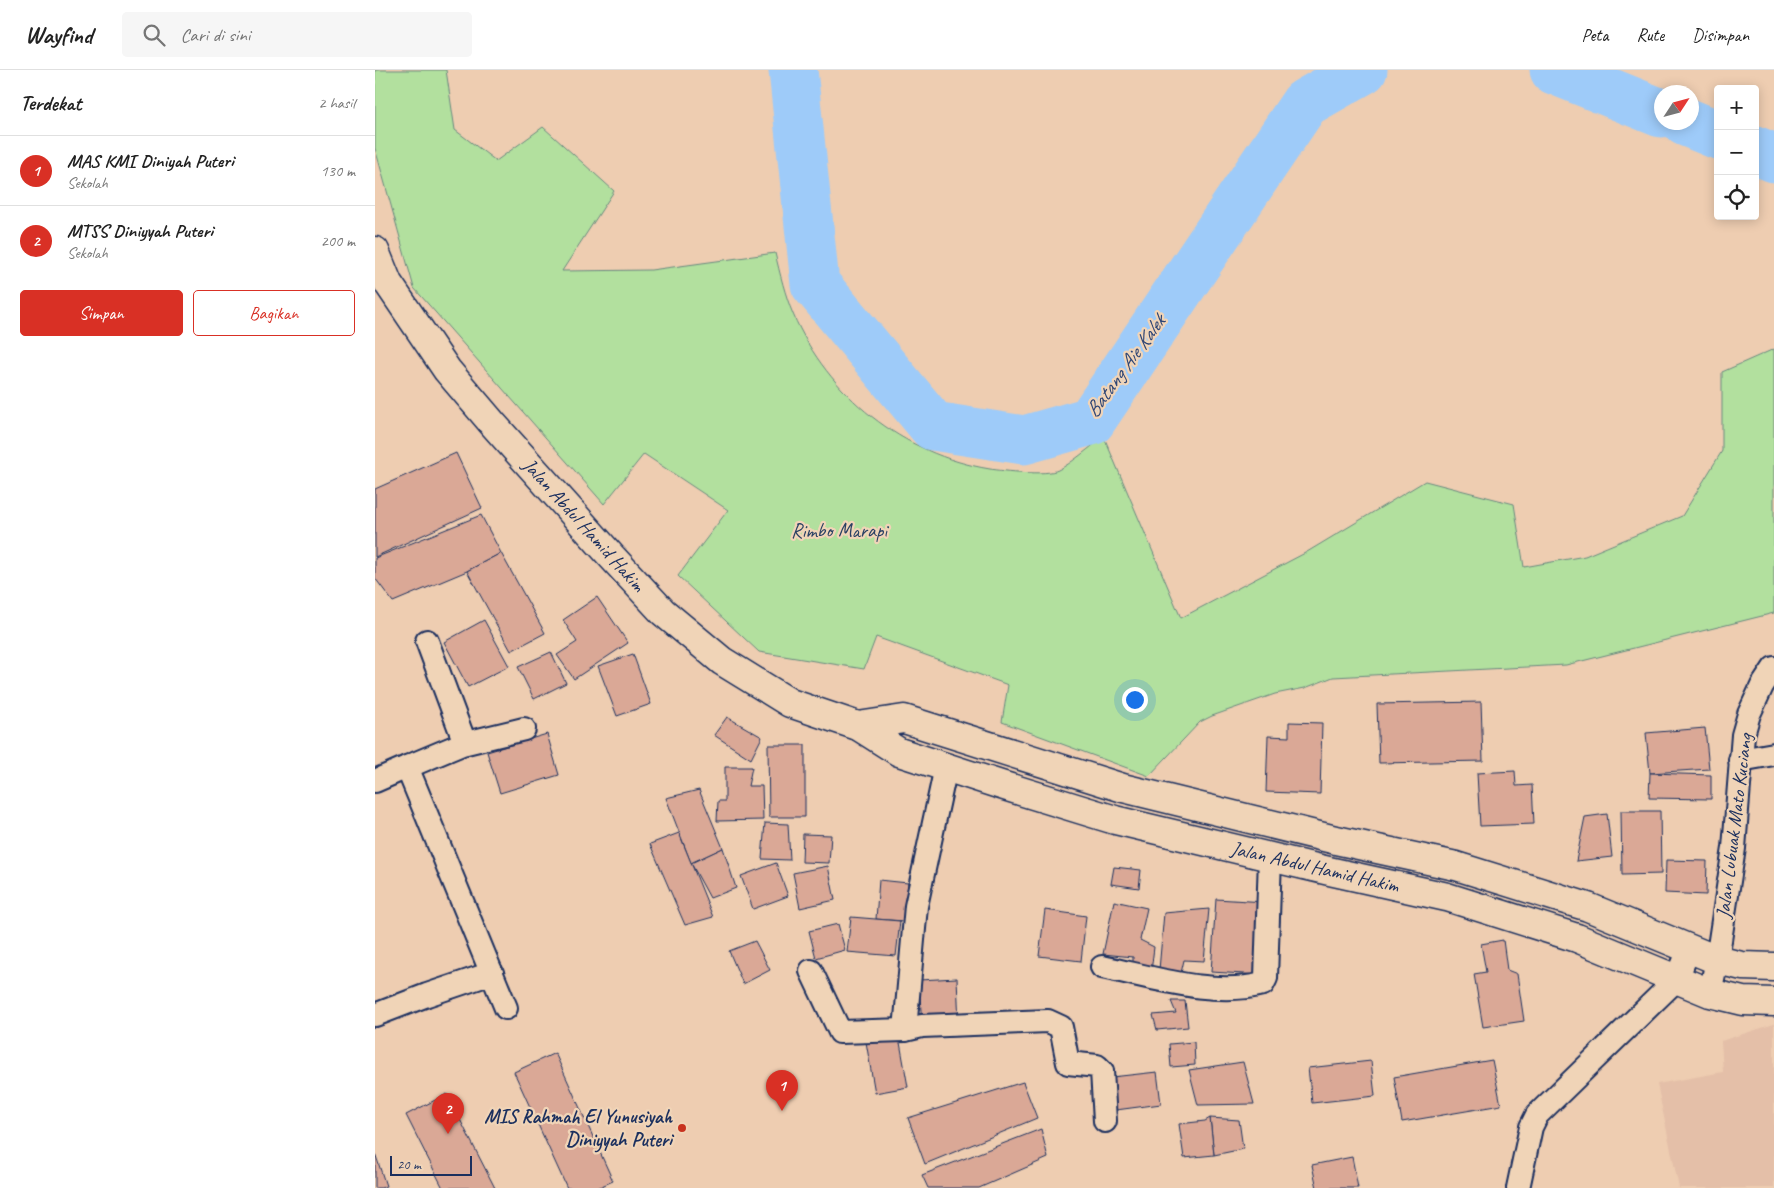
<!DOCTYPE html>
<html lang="id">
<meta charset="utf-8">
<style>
:root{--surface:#fff;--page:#f6f6f6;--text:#222;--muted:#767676;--line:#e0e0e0;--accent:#d93025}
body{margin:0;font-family:Caveat,sans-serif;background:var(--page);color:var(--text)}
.controls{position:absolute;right:15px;top:15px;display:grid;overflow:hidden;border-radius:5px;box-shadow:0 2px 12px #0003}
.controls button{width:45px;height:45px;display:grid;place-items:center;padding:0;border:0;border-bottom:1px solid var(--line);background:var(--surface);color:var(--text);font:25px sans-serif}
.compass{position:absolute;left:1279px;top:15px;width:45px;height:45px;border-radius:50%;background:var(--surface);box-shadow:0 2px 12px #0003;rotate:54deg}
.scale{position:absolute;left:15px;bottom:12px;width:82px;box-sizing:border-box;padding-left:5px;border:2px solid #1b2f5e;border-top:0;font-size:14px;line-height:18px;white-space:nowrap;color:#1b2f5e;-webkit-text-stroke:4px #f0d4b7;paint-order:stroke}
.you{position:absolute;left:759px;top:629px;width:18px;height:18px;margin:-12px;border:4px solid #fff;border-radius:50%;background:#1a73e8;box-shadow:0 0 0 8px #1a73e833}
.badge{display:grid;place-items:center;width:32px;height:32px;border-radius:50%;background:var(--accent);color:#fff;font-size:16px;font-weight:700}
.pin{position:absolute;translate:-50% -41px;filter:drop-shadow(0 1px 2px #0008)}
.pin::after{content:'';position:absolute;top:26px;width:18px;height:15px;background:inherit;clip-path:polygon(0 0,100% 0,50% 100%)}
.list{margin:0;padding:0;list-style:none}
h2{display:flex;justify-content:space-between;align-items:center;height:65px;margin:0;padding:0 20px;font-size:21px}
h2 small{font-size:16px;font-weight:400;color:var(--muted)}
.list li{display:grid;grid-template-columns:32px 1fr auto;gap:15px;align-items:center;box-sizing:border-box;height:70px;padding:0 20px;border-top:1px solid var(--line)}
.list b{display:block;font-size:19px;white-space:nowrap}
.list p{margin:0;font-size:16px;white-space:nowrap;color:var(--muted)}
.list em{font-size:16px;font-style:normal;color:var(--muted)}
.actions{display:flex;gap:10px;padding:15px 20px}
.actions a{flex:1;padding:11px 0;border:1px solid var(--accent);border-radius:5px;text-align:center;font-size:18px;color:var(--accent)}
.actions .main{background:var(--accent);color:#fff}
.icon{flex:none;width:28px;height:28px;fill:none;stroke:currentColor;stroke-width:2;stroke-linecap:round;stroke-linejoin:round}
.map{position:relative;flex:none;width:1399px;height:1118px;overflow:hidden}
header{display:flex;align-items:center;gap:30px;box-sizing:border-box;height:70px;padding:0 25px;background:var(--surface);border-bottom:1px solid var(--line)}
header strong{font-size:24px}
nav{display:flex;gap:28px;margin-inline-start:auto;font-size:18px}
.search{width:350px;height:45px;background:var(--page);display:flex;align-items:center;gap:12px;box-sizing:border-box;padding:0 18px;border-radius:5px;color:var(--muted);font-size:19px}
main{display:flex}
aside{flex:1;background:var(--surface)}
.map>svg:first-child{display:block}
.built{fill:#e4bfa8}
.green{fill:#b2e09e;stroke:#66887e}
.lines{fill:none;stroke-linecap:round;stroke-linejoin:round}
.river{stroke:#9ecbf9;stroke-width:49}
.building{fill:#daa896;stroke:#1b2f5e}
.minor-casing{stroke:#1b2f5e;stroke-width:26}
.secondary-casing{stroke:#1b2f5e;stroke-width:31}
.minor{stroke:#f0d4b7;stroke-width:22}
.secondary{stroke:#f0d4b7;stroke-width:28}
.poi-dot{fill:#c8321e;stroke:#f0d4b7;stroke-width:2}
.labels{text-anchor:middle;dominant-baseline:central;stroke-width:4.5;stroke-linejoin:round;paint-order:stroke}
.street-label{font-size:20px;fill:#1b2f5e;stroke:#f0d4b7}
.park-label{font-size:20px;fill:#2a4164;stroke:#f0d4b7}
.poi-label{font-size:20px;font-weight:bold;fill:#1b2f5e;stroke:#f0d4b7;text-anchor:end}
.water-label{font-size:21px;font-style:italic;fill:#2f4675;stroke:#f0d4b7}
</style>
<header>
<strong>Wayfind</strong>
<div class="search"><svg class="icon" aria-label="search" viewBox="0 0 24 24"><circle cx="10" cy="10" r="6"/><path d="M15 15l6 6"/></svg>Cari di sini</div>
<nav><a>Peta</a><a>Rute</a><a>Disimpan</a></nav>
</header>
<main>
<aside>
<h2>Terdekat<small>2 hasil</small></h2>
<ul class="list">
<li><span class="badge">1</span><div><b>MAS KMI Diniyah Puteri</b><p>Sekolah</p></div><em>130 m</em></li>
<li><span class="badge">2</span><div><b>MTSS Diniyyah Puteri</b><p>Sekolah</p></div><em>200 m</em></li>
</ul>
<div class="actions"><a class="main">Simpan</a><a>Bagikan</a></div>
</aside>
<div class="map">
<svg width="1399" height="1118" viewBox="0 0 1399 1118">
<rect width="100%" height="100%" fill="#eecdb1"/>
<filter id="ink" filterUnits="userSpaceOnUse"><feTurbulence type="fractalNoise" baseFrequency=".02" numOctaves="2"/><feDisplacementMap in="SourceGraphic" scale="10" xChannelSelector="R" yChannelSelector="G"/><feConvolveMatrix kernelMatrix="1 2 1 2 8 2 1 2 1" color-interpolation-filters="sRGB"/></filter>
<g filter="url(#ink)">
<polygon class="built" points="1399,954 1399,1118 1304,1118 1282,1014 1348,1002 1346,971"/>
<path class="green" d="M0,0h71l9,60 41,31 47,-34 71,64 -52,80 89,-1 124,-17c5,21 10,42 18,61 35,81 110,141 197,155 14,2 56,7 68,1 13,-6 33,-24 46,-33l77,181 126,-66 118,-71 89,23 10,63 61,-11 97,-40 40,-65v-79l52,-23v264l-208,52 -233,12 -28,11 -30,6 -63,22 -12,6 -51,54 -147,-54 6,-37 -132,-48 -12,32 -105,-17 -81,-76 50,-66 -84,-56 -40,50 -190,-216 -39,-140z"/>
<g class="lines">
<g class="river">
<polyline points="418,0 440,214 558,356 649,370 716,351 930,33 988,0"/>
<polyline points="1179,0 1286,43"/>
<polyline points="1311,52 1343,65"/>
<polyline points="1380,80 1399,88"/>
</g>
</g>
<g class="building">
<polygon points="81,383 107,438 0,487 0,419"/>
<polygon points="106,445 126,483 92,501 18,532 0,508 0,488"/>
<polygon points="126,483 170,563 136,581 92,501"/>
<polygon points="222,527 253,573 199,609 182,585 202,572 188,550"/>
<polygon points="109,550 134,596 93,617 69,572"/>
<polygon points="176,582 191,613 159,629 143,597"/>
<polygon points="258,584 276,634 242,646 223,596"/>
<polygon points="1106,632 1108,691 1004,693 1002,634"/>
<polygon points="352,647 387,667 376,689 339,665"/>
<polygon points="914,652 947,653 945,724 891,722 893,666 914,667"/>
<polygon points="1330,658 1334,699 1275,703 1271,663"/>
<polygon points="172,664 184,705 125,723 112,682"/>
<polygon points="393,675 430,675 430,747 394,747"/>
<polygon points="350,697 377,697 373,716 387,716 388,750 342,751 343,731 350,731"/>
<polygon points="1140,701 1141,716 1157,715 1159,754 1105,756 1102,703"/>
<polygon points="1275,703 1336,705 1336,729 1274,728"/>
<polygon points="324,720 348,778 316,793 291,728"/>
<polygon points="1246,741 1285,741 1286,804 1247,805"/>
<polygon points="1232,744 1237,787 1201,791 1210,747"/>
<polygon points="390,753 413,754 415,790 387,789"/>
<polygon points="304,763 338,847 310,855 275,774"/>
<polygon points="428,764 456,765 454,793 427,792"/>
<polygon points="348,778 361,818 335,828 316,793"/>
<polygon points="1291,790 1332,791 1331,825 1290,823"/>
<polygon points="401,793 413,826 378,839 366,806"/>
<polygon points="453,796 460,830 425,838 418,803"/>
<polygon points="739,797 766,800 764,818 736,814"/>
<polygon points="504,810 533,813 529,851 501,849"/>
<polygon points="841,829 890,832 886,905 836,902"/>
<polygon points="739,831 772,838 765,870 779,877 776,902 758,897 758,887 728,884"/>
<polygon points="834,839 829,891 809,890 806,903 784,900 789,843"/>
<polygon points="670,840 711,846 706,891 664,886"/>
<polygon points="476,847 525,851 521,886 472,882"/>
<polygon points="463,854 470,880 441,888 434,861"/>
<polygon points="1128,870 1132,900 1142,904 1149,951 1108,957 1099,904 1111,902 1106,874"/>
<polygon points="380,871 395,900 368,914 354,881"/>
<polygon points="582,908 584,954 547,956 544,910"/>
<polygon points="796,931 810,931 813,957 782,960 778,945 801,943"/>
<polygon points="524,967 533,1017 500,1023 491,972"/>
<polygon points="819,972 820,995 796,997 794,974"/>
<polygon points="180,983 238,1111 222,1118 192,1118 139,1002"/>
<polygon points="1117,990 1126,1035 1027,1052 1019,1007"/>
<polygon points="996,991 1000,1026 937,1033 933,998"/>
<polygon points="868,992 879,1034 823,1035 814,1000"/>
<polygon points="782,1002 786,1034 741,1040 737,1007"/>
<polygon points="648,1012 662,1048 550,1094 533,1048"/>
<polygon points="72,1024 120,1118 68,1118 31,1045"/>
<polygon points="835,1048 864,1050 868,1079 839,1085"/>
<polygon points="835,1048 839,1085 809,1088 804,1054 830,1051"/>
<polygon points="666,1059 673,1088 604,1118 553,1118 547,1105"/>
<polygon points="0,1083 11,1116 6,1118 0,1118"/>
<polygon points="977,1087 983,1118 942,1118 937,1095"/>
</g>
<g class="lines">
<g class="minor-casing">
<g id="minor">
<polyline points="52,571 90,673"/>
<polyline points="1365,690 1399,684"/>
<polyline points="32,697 87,674 149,659"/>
<polyline points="0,711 32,697 131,938"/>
<path d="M727,897c50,10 110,30 161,17l3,-6 4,-121"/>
<polyline points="436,901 465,962 530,960 547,956 673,951 686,957 693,993 722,996 727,1001 730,1051"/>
<polyline points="1335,923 1342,890 1359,778 1368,665 1374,644 1387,616 1399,598"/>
<polyline points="0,945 52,925 117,903"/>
<polyline points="530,960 541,836 571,697"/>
<polyline points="1143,1118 1156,1057 1162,1045 1302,909 1314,879"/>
</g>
</g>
<g class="secondary-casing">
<g id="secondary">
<polyline points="0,181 13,213 72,300 118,354 237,487 288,542 347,591 415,633 483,656 524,682 626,715 740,750 954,801 1072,827 1202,868 1335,923 1368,931 1399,932"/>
<polyline points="483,656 529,649 748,718 961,770 1081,796 1213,837 1342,890 1367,896 1399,897"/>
</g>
</g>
<use href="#minor" class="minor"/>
<use href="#secondary" class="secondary"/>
</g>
</g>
<circle class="poi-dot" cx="307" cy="1058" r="5"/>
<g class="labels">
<g class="street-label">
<text transform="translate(209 455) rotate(48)">Jalan Abdul Hamid Hakim</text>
<text transform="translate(1359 756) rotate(-83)">Jalan Lubuak Mato Kuciang</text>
<text transform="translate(940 797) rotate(13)">Jalan Abdul Hamid Hakim</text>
</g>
<g class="park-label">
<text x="464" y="460">Rimbo Marapi</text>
</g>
<g class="poi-label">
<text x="297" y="1046">MIS Rahmah El Yunusiyah<tspan x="297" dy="23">Diniyyah Puteri</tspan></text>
</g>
<g class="water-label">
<text transform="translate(750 296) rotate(-54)">Batang Aie Kalek</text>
</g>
</g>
</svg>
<div class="controls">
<button>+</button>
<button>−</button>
<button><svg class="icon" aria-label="locate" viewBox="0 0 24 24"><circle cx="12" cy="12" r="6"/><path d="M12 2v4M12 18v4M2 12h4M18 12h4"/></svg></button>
</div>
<svg class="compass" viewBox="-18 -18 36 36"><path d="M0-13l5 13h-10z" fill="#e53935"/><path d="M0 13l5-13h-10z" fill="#767676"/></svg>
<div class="scale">20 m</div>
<div class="you"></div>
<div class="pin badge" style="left:407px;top:1041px">1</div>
<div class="pin badge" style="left:73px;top:1064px">2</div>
</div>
</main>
